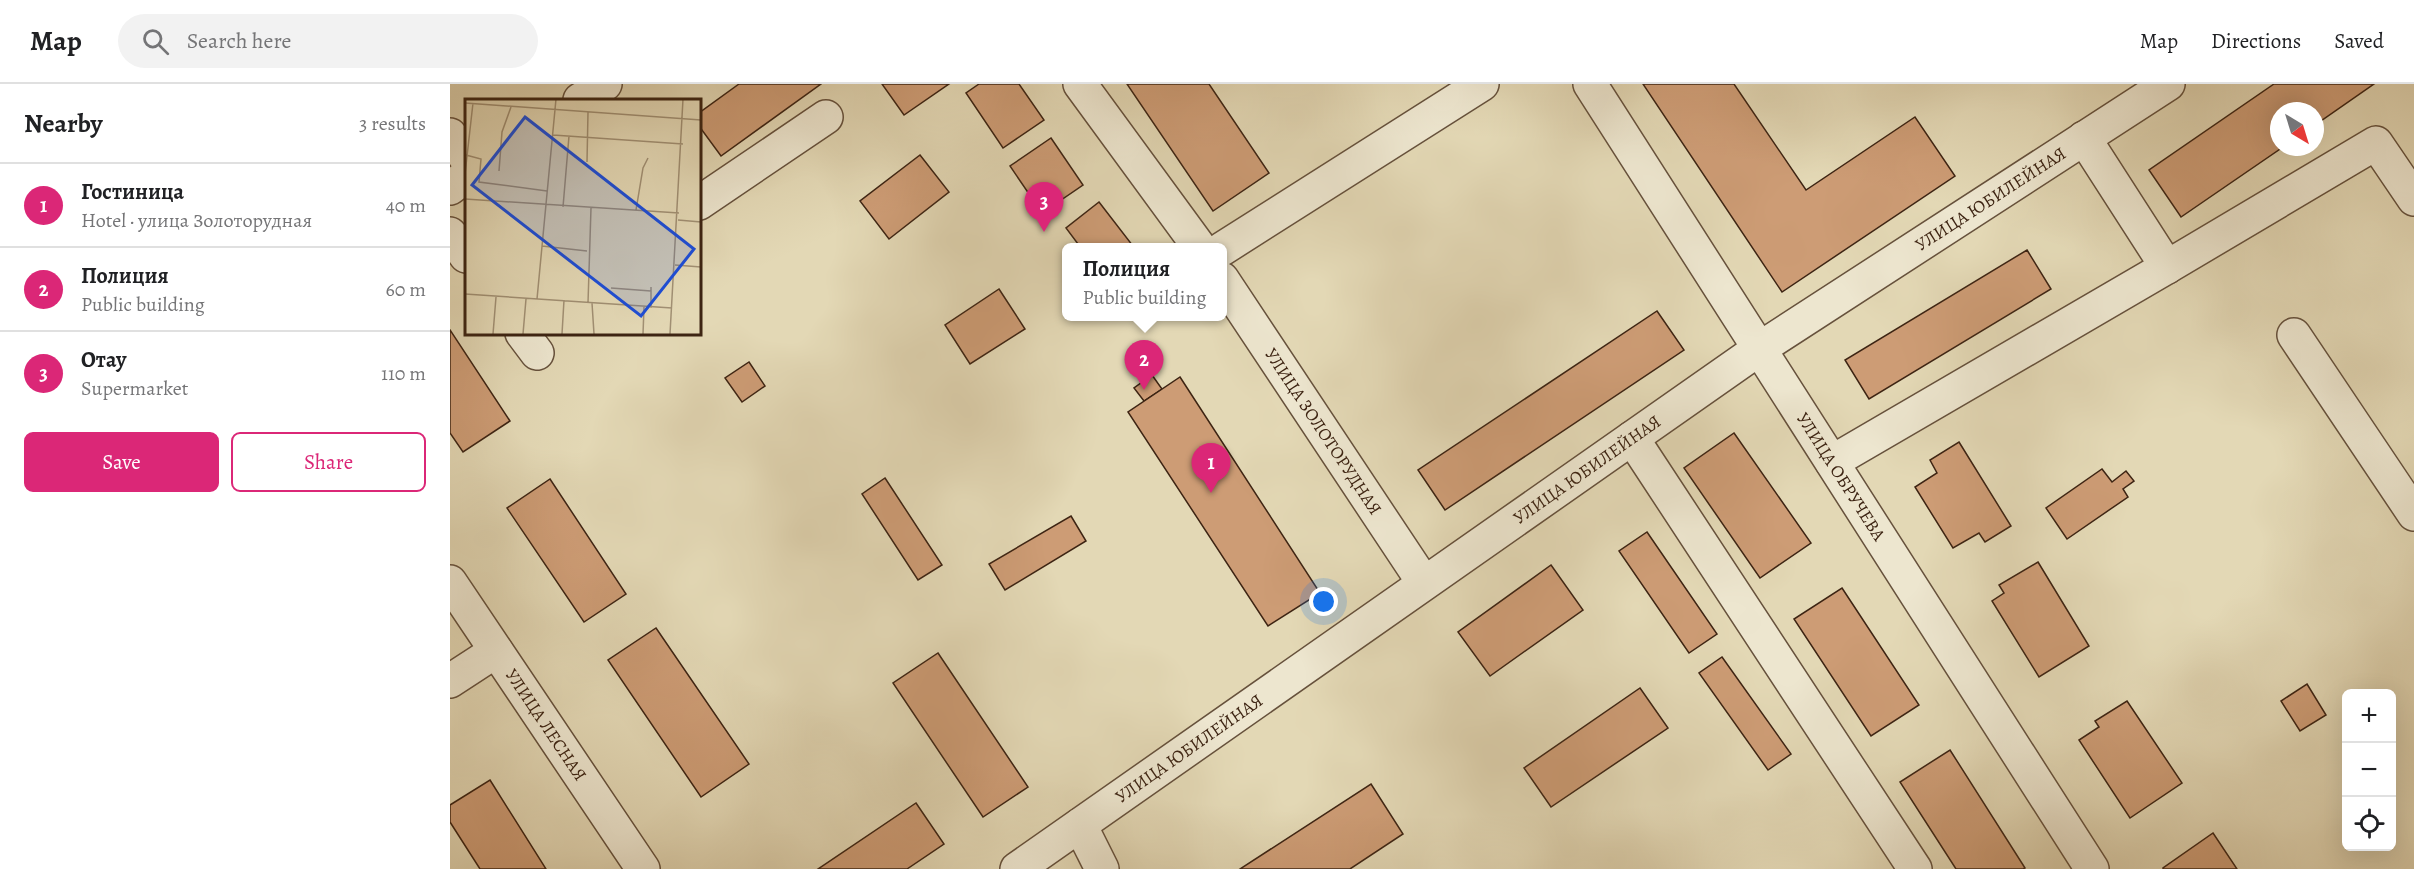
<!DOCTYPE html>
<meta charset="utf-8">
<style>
:root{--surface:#fff;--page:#f2f2f2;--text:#202124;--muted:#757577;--line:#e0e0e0;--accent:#db2777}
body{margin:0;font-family:Alegreya,serif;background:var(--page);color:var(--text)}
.controls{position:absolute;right:18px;bottom:18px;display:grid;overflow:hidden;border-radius:9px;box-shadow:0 6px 24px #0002}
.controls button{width:54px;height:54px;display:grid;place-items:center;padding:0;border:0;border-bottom:2px solid var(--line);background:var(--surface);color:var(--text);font:30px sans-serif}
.compass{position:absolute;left:1820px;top:18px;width:54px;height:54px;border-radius:50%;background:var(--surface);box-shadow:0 6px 24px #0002;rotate:142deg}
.you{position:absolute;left:874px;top:518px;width:21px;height:21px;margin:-15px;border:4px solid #fff;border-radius:50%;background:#1a73e8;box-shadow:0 0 0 9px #1a73e833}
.badge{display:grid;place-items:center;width:39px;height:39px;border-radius:50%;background:var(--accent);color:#fff;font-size:20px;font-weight:700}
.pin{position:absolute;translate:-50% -50px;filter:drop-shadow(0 2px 3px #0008)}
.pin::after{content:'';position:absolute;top:32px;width:21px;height:18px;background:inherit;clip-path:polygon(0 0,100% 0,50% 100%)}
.popup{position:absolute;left:612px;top:159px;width:165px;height:78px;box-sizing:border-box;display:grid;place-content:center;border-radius:9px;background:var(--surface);filter:drop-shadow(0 2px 4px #0005);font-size:20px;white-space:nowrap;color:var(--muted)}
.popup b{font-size:22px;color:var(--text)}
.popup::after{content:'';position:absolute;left:50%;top:100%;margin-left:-12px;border:12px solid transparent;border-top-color:var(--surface)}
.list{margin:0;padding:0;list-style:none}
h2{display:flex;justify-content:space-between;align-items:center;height:78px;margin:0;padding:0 24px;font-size:26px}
h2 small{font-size:20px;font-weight:400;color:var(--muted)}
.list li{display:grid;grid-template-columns:39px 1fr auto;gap:18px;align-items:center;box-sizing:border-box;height:84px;padding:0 24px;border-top:2px solid var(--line)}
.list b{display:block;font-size:22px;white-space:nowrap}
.list p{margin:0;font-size:20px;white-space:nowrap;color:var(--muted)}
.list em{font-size:20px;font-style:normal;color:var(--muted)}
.actions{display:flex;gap:12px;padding:18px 24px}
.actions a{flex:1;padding:14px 0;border:2px solid var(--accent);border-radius:9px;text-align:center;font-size:21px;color:var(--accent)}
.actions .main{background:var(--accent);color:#fff}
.icon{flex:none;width:33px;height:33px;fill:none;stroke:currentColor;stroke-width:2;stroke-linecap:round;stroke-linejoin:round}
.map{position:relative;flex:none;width:1964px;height:785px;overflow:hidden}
header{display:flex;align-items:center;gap:36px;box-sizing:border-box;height:84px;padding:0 30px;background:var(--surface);border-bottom:2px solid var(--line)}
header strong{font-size:28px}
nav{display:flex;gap:33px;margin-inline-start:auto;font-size:21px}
.search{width:420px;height:54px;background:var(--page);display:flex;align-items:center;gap:15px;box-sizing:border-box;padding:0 21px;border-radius:33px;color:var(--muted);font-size:22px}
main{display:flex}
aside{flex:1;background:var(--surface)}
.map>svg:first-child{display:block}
.building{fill:#cd9c75;stroke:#3d2413;stroke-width:1.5}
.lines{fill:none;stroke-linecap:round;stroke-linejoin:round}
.minor-casing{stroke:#66513c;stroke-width:36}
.minor{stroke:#ede6cf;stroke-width:33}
.labels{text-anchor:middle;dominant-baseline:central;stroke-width:5;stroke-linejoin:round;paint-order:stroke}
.street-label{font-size:18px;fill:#3d2413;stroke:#ede6cf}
.inset-road{fill:none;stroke:#a19074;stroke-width:1.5}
.view{fill:#1d4ed8;fill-opacity:0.15;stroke:#1d4ed8;stroke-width:3}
.inset-edge{fill:none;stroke:#3d2413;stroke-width:3}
</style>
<header>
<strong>Map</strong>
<div class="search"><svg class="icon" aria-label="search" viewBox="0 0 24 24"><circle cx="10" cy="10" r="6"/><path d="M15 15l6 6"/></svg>Search here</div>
<nav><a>Map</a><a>Directions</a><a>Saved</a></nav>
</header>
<main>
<aside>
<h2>Nearby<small>3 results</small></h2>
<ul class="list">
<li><span class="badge">1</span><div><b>Гостиница</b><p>Hotel · улица Золоторудная</p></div><em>40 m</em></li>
<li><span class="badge">2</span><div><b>Полиция</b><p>Public building</p></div><em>60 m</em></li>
<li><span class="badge">3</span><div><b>Отау</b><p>Supermarket</p></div><em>110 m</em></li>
</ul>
<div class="actions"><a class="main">Save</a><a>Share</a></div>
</aside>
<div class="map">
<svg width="1964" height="785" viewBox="0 0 1964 785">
<rect width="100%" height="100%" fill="#e3d8b5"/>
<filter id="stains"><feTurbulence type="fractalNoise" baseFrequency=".00333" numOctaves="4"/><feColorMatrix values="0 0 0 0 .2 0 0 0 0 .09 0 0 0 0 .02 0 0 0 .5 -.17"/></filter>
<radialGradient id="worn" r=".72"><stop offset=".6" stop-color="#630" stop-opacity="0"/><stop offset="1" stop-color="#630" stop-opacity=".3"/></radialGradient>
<g class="building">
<polygon points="289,0 371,0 271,72 249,42 249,29"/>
<polygon points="432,0 499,0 454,31"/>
<polygon points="529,0 569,0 594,36 553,64 516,9"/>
<polygon points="677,0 759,0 819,89 763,127"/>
<polygon points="1193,0 1284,0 1356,106 1465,33 1505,92 1332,208"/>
<polygon points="1824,0 1924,0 1865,41 1865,27 1829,27 1829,63 1833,63 1731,133 1699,86"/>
<polygon points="601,54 633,101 592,129 560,82"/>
<polygon points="470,71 499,108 439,155 410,117"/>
<polygon points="649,118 683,162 682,164 631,164 616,144"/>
<polygon points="1577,166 1601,205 1419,315 1395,276"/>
<polygon points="549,205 575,245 520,280 495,241"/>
<polygon points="1207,227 1234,266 995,426 968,386"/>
<polygon points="0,246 60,337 13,368 0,349"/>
<polygon points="299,278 315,302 292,318 275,294"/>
<polygon points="702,291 712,305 694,317 684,304"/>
<polygon points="730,293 870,509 818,542 678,328"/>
<polygon points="1284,349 1361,459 1310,494 1234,384"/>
<polygon points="1509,358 1561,442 1535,458 1529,449 1503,464 1465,403 1487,389 1480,376"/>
<polygon points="1652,385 1662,398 1676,387 1684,397 1673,405 1678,413 1617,455 1596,424"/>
<polygon points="435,394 492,481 468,496 412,410"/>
<polygon points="100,395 176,510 134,538 57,424"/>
<polygon points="621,432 636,457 555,506 539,480"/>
<polygon points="1197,448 1267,550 1239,569 1169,467"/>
<polygon points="1588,478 1639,562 1589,593 1542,517 1554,509 1549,501"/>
<polygon points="1101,481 1133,526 1040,592 1008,548"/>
<polygon points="1392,504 1469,621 1421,652 1344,535"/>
<polygon points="206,544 299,680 251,713 158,576"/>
<polygon points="488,569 578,703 533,733 443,599"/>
<polygon points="1272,573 1341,670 1318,686 1249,589"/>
<polygon points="1857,600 1876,631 1850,647 1831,617"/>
<polygon points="1190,604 1218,644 1101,723 1074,684"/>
<polygon points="1677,617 1732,699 1680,734 1629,656 1649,643 1645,637"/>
<polygon points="1500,666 1575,784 1573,785 1506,785 1450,698"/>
<polygon points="40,696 96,785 30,785 0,738 0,721"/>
<polygon points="921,700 953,750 900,785 790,785"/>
<polygon points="466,719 494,760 457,785 368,785"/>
<polygon points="1763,749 1787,785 1713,785 1713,784"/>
</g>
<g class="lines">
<g class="minor-casing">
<g id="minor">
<polyline points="630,0 750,164"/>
<path id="s1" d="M1140,0l502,785"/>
<polyline points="130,16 155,0"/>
<polyline points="0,51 16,74"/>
<polyline points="1634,54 1717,183"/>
<polyline points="0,104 16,92"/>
<polyline points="249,119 376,33"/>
<polyline points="0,150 16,172"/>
<polyline points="772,165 1032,0"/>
<path id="s2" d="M772,195l202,304"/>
<polyline points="72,249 87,269"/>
<polyline points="1844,251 1964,430"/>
<polyline points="1182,354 1465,785"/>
<polyline points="1382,378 1717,183 1926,59 1964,115"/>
<path id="s3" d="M0,498l193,287"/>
<polyline points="0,597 46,567"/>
<polyline points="630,741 652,785"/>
<path id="s4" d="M567,785l742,-520 409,-265"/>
</g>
</g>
<use href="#minor" class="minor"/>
</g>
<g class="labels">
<g class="street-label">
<text stroke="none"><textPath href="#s4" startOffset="1182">УЛИЦА ЮБИЛЕЙНАЯ</textPath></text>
<text stroke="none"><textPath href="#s2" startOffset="183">УЛИЦА ЗОЛОТОРУДНАЯ</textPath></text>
<text stroke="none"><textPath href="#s4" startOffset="696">УЛИЦА ЮБИЛЕЙНАЯ</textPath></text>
<text stroke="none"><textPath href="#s1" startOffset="466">УЛИЦА ОБРУЧЕВА</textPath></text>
<text stroke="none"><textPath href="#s3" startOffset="172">УЛИЦА ЛЕСНАЯ</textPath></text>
<text stroke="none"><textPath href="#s4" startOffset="210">УЛИЦА ЮБИЛЕЙНАЯ</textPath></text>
</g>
</g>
<g transform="translate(15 15)">
<rect width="236" height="236" fill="#e3d8b5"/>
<path class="inset-road" d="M0,4l236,17M88,36l130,9M1,56l15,4 -2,23 68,9M122,63l1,-50M34,72l3,-39 9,-25M0,75l8,-71M0,100l214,14M98,108l6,-71M171,111l7,-42 5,-10M213,121l23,2M77,147l45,5M210,166l26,2M146,189l40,3M0,195l207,14M72,200l19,-200M123,204l3,-95M127,204l2,31M186,209v-21M28,235l3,-37M58,235l3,-35M97,235l2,-34M178,235l1,-27M205,235l13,-235"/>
<path class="view" d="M60,18l169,132 -53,67 -169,-131z"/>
<rect width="236" height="236" class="inset-edge"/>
</g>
<rect width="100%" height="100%" filter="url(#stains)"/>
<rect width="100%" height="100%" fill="url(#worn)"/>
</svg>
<div class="controls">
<button>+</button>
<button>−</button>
<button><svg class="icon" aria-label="locate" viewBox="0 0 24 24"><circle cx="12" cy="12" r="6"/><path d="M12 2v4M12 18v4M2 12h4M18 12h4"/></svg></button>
</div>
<svg class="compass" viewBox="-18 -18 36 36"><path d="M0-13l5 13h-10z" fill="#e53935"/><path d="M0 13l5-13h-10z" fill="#757577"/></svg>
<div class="you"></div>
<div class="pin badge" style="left:761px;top:409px">1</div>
<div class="pin badge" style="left:694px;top:306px">2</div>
<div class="popup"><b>Полиция</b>Public building</div>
<div class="pin badge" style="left:594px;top:148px">3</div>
</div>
</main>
